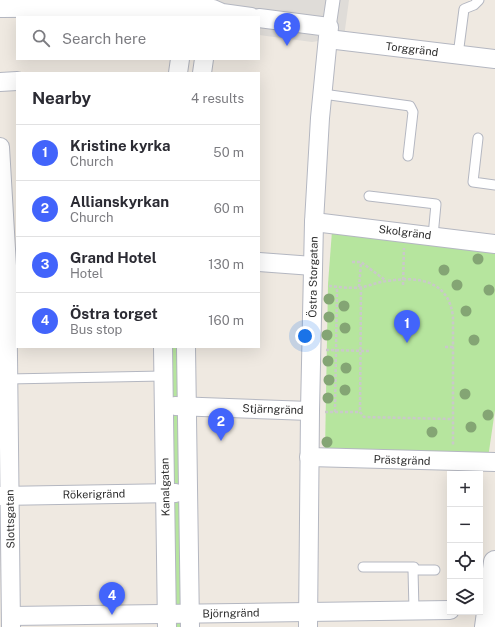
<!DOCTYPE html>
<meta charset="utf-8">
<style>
:root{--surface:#fff;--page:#f7f7f7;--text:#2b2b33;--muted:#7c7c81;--line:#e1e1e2;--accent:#4264fb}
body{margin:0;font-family:"Public Sans",sans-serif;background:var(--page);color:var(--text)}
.controls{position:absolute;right:12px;bottom:12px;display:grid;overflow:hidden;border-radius:0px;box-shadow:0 4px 16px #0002}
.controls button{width:36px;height:36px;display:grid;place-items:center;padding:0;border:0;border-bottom:1px solid var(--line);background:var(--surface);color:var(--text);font:20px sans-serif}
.you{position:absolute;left:305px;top:336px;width:14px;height:14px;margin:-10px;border:3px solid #fff;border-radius:50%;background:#1a73e8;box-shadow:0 0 0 6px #1a73e833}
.badge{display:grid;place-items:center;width:26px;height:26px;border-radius:50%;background:var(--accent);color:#fff;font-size:13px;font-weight:700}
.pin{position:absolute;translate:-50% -33px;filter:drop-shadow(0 1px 2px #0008)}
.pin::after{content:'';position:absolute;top:21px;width:14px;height:12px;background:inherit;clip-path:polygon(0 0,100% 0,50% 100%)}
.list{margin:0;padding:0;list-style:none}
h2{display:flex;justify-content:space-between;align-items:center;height:52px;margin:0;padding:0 16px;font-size:17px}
h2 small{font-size:13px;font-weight:400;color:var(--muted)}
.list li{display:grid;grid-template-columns:26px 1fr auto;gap:12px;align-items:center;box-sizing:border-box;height:56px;padding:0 16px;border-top:1px solid var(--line)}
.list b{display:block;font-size:15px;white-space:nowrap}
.list p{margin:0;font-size:13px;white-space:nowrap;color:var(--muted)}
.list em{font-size:13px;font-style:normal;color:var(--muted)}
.icon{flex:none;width:22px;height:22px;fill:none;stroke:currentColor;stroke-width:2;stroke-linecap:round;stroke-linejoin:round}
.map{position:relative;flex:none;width:495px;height:627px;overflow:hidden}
.search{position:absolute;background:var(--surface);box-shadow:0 4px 16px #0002;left:16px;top:16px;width:244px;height:44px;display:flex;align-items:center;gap:10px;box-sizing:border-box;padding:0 14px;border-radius:0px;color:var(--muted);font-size:15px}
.panel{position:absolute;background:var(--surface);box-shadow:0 4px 16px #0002;left:16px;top:72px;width:244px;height:276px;border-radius:0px}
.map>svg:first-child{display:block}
.green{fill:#b6e59e}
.plaza{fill:#dfdcd8}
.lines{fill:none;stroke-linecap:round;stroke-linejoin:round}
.service-casing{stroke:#b4b7c1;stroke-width:11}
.pedestrian-casing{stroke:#b4b7c1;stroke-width:15}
.minor-casing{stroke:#b4b7c1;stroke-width:20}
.tertiary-casing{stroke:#b4b7c1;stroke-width:24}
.path{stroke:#c9c9c9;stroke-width:2.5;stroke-dasharray:3 2;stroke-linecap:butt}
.service{stroke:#fff;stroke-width:9}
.pedestrian{stroke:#fff;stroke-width:13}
.minor{stroke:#fff;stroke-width:18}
.tertiary{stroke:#fff;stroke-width:22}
.tree{fill:#84a574}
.labels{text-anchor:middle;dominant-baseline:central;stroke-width:3;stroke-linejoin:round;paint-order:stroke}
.street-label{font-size:11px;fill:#2e2e2e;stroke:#fff}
</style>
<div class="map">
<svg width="495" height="627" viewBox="0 0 495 627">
<rect width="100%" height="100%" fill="#efe9e1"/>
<g class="green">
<polygon points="332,231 495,246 495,410 488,458 325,451 328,284"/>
<polygon points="163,347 186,347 190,627 167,627"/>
</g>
<polygon class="plaza" points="201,0 349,0 344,37 312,42 259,35 259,17"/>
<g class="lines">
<g class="service-casing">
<g id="service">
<polyline points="458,55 464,9 474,5 479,0"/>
<polyline points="323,94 410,106 413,112 408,156"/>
<polyline points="478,138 473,182 495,185"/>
<polyline points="369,196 436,204 433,236"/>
<polyline points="8,379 163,376"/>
<polyline points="363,567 414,567 413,570"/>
<polyline points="414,610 413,570 435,570"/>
</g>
</g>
<g class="pedestrian-casing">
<polyline id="pedestrian" points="329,27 333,0"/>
</g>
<g class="minor-casing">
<g id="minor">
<polyline points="0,8 175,7 213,9 222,13 251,17"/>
<polyline points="259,18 329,27 320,118 314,222 310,411 308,627"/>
<polyline points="328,39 495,59"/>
<polyline points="178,73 180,59"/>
<polyline points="202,73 204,59"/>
<polyline points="0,82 17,81"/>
<polyline points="0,147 7,266 11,627"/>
<polyline points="314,222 495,244"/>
<polyline points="259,262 313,266"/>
<polyline points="163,347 167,627"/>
<polyline points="186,347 190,627"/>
<polyline points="175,406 310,411"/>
<polyline points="309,457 495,462"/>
<polyline points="0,496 176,493"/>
<polyline points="11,616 450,610"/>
</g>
</g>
<g class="tertiary-casing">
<polyline id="tertiary" points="486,627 495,562"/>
</g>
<g class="path">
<polyline points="352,262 361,262 385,280"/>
<polyline points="403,285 404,248"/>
<path d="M329,286c10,1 23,3 34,1 8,-2 16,-5 24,-6 31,-5 62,-1 66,36v129"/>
<polyline points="359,287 361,263"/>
<polyline points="361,287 360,412 364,417 452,419"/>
<polyline points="445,347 453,347"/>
<polyline points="326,350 369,351"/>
<polyline points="325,412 360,412"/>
<polyline points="335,412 337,287"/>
</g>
<use href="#service" class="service"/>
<use href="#pedestrian" class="pedestrian"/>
<use href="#minor" class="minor"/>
<use href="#tertiary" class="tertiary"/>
</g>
<g class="tree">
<circle cx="478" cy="259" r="5.5"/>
<circle cx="444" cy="270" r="5.5"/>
<circle cx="457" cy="285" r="5.5"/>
<circle cx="489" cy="290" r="5.5"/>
<circle cx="329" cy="299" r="5.5"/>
<circle cx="344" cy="306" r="5.5"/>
<circle cx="466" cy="311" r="5.5"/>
<circle cx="329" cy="317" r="5.5"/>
<circle cx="345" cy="328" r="5.5"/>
<circle cx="327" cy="335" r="5.5"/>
<circle cx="474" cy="340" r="5.5"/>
<circle cx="328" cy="361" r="5.5"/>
<circle cx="346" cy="368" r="5.5"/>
<circle cx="329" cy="380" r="5.5"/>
<circle cx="345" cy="390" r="5.5"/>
<circle cx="465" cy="394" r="5.5"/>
<circle cx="328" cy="398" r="5.5"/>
<circle cx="488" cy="415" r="5.5"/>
<circle cx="471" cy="427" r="5.5"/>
<circle cx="432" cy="432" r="5.5"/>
<circle cx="327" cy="442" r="5.5"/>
</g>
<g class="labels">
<g class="street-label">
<text transform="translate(412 49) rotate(7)">Torggränd</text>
<text transform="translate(405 232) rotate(7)">Skolgränd</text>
<text transform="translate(313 277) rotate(-89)">Östra Storgatan</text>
<text transform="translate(273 409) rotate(2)">Stjärngränd</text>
<text transform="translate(402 460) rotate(2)">Prästgränd</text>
<text transform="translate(165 487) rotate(-91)">Kanalgatan</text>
<text transform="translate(94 494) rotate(-1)">Rökerigränd</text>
<text transform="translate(10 519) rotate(-91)">Slottsgatan</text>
<text transform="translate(231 613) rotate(-1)">Björngränd</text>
</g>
</g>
</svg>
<div class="controls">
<button>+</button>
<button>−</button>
<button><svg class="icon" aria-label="locate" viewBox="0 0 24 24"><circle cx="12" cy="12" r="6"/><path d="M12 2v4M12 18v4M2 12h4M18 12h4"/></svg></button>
<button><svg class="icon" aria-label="layers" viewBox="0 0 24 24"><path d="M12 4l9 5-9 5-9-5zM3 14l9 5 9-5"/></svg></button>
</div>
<div class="you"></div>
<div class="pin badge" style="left:407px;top:343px">1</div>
<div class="pin badge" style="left:221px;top:441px">2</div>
<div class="pin badge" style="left:287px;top:46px">3</div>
<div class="pin badge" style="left:112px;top:615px">4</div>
<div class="search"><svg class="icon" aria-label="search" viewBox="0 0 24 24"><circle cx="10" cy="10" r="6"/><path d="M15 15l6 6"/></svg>Search here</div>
<section class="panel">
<h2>Nearby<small>4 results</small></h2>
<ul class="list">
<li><span class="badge">1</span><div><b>Kristine kyrka</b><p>Church</p></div><em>50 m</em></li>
<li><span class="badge">2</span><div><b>Allianskyrkan</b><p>Church</p></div><em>60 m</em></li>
<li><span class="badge">3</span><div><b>Grand Hotel</b><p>Hotel</p></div><em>130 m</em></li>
<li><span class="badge">4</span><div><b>Östra torget</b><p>Bus stop</p></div><em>160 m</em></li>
</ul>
</section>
</div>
